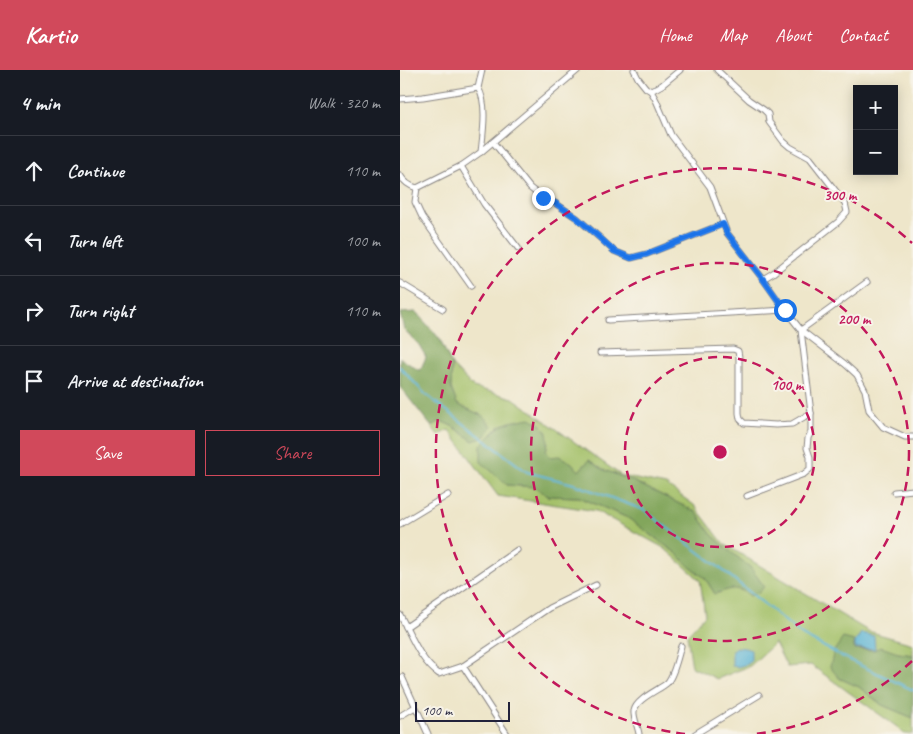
<!DOCTYPE html>
<meta charset="utf-8">
<style>
:root{--surface:#171b24;--page:#242831;--text:#f1f3f6;--muted:#9ea1a6;--line:#363941;--accent:#d1495b}
body{margin:0;font-family:Caveat,sans-serif;background:var(--page);color:var(--text)}
.controls{position:absolute;right:15px;top:15px;display:grid;overflow:hidden;border-radius:0px;box-shadow:0 2px 12px #0003}
.controls button{width:45px;height:45px;display:grid;place-items:center;padding:0;border:0;border-bottom:1px solid var(--line);background:var(--surface);color:var(--text);font:25px sans-serif}
.scale{position:absolute;left:15px;bottom:12px;width:95px;box-sizing:border-box;padding-left:5px;border:2px solid #22223b;border-top:0;font-size:14px;line-height:18px;white-space:nowrap;color:#22223b;-webkit-text-stroke:4px #f7f3e8;paint-order:stroke}
.stop{position:absolute;width:15px;height:15px;margin:-11px;border:4px solid #1a73e8;border-radius:50%;background:#fff}
.stop.end{background:#1a73e8;border-color:#fff;box-shadow:0 1px 5px #0008}
.list{margin:0;padding:0;list-style:none}
h2{display:flex;justify-content:space-between;align-items:center;height:65px;margin:0;padding:0 20px;font-size:21px}
h2 small{font-size:16px;font-weight:400;color:var(--muted)}
.list li{display:grid;grid-template-columns:32px 1fr auto;gap:15px;align-items:center;box-sizing:border-box;height:70px;padding:0 20px;border-top:1px solid var(--line)}
.list b{display:block;font-size:19px;white-space:nowrap}
.list em{font-size:16px;font-style:normal;color:var(--muted)}
.actions{display:flex;gap:10px;padding:15px 20px}
.actions a{flex:1;padding:11px 0;border:1px solid var(--accent);border-radius:0px;text-align:center;font-size:18px;color:var(--accent)}
.actions .main{background:var(--accent);color:#fff}
.icon{flex:none;width:28px;height:28px;fill:none;stroke:currentColor;stroke-width:2;stroke-linecap:round;stroke-linejoin:round}
.map{position:relative;flex:none;width:513px;height:664px;overflow:hidden}
header{display:flex;align-items:center;gap:30px;box-sizing:border-box;height:70px;padding:0 25px;background:var(--accent);color:#fff}
header strong{font-size:24px}
nav{display:flex;gap:28px;margin-inline-start:auto;font-size:18px}
main{display:flex}
aside{flex:1;background:var(--surface)}
.map>svg:first-child{display:block}
.green{fill:#a3c067;stroke:#627151;fill-rule:evenodd}
.forest{fill:#82a65c;stroke:#52644c}
.water{fill:#55b1d3;stroke:#3c6a87}
.lines{fill:none;stroke-linecap:round;stroke-linejoin:round}
.stream{stroke:#55b1d3;stroke-width:2}
.minor-casing{stroke:#888482;stroke-width:7}
.minor{stroke:#fff;stroke-width:5}
.route{stroke:#1a73e8;stroke-width:6}
.ring{fill:none;stroke:#c2185b;stroke-width:2.5;stroke-dasharray:9 6}
.centre{fill:#c2185b;stroke:#f7f3e8;stroke-width:2.5}
.ring-label{font-size:15px;text-anchor:middle;font-weight:bold;fill:#c2185b;stroke:#f7f3e8;stroke-width:4;stroke-linejoin:round;paint-order:stroke}
</style>
<header>
<strong>Kartio</strong>
<nav><a>Home</a><a>Map</a><a>About</a><a>Contact</a></nav>
</header>
<main>
<aside>
<h2>4 min<small>Walk · 320 m</small></h2>
<ul class="list">
<li><svg class="icon" aria-label="ahead" viewBox="0 0 24 24"><path d="M12 20V5M6 11l6-6 6 6"/></svg><div><b>Continue</b></div><em>110 m</em></li>
<li><svg class="icon" aria-label="left" viewBox="0 0 24 24"><path d="M17 20v-9H6M10 6l-5 5 5 5"/></svg><div><b>Turn left</b></div><em>100 m</em></li>
<li><svg class="icon" aria-label="right" viewBox="0 0 24 24"><path d="M7 20v-9h11M14 6l5 5-5 5"/></svg><div><b>Turn right</b></div><em>110 m</em></li>
<li><svg class="icon" aria-label="arrive" viewBox="0 0 24 24"><path d="M6 21V4h12l-3 4 3 4H6"/></svg><div><b>Arrive at destination</b></div></li>
</ul>
<div class="actions"><a class="main">Save</a><a>Share</a></div>
</aside>
<div class="map">
<svg width="513" height="664" viewBox="0 0 513 664">
<rect width="100%" height="100%" fill="#f7f3e8"/>
<filter id="ink" filterUnits="userSpaceOnUse"><feTurbulence type="fractalNoise" baseFrequency=".02" numOctaves="2"/><feDisplacementMap in="SourceGraphic" scale="10" xChannelSelector="R" yChannelSelector="G"/><feConvolveMatrix kernelMatrix="1 2 1 2 8 2 1 2 1" color-interpolation-filters="sRGB"/></filter>
<filter id="wash" filterUnits="userSpaceOnUse"><feTurbulence type="fractalNoise" baseFrequency=".0096" numOctaves="4" result="noise"/><feDisplacementMap in="SourceGraphic" scale="20" xChannelSelector="R" yChannelSelector="G"/><feGaussianBlur stdDeviation="1.12" result="paint"/><feColorMatrix in="noise" values="0 0 0 0 0 0 0 0 0 0 0 0 0 0 0 0 0 1.4 0 .05"/><feComposite in="paint" operator="in"/></filter>
<g filter="url(#wash)">
<rect width="100%" height="100%" fill="#eee6ca"/>
<path class="green" d="M52,295l21,22 40,11 109,78 44,9 28,20 30,39 144,87 45,13v11l-15,-2 -44,-4 -15,29 20,9 23,18 31,13v16h-9l-7,-7 -86,-62 -24,2 -12,-24 -25,23 -33,13 -25,-12 -5,-32 18,-20 -5,-35 -36,-32 -68,-37 -98,-15 -49,-66 -11,5 -7,-9 10,-5 13,6 20,14 9,-25 -26,-12 -6,-16zM148,372l-2,9 4,7 29,13 10,-11 13,9 33,13 61,30 15,22 15,14 17,43 -10,-3 -18,6 -10,-16 -15,-11 -14,-14 -48,-35 -49,-21 -31,-1 -13,-9 -28,-2z"/>
<g class="forest">
<polygon points="16,242 39,268 52,295 51,318 57,334 83,346 92,356 85,367 73,371 54,357 41,351 31,356 0,317 0,287 3,290 20,301 26,287 19,275 4,260 0,243"/>
<path d="M130,348c16,9 21,14 16,33l4,6 9,-1 13,7 7,8 10,-11 13,9 33,13 61,30 15,22 15,14 24,19 14,19 -4,6 -10,4c-13,-11 -20,-7 -35,-2l-10,-16 -15,-11 -14,-14 -48,-35 -49,-21 -31,-1 -13,-9 -28,-2 -26,-23v-17l19,-19 10,-4z"/>
<polygon points="443,568 454,571 454,579 474,580 481,577 498,583 513,585 513,648 482,635 459,617 439,608 430,597 434,581"/>
</g>
<g class="water">
<polygon points="461,563 474,566 475,579 455,578 455,572"/>
<polygon points="336,577 345,578 351,580 351,590 348,594 337,597 332,596 332,580"/>
</g>
<g class="lines">
<polyline class="stream" points="0,297 25,324 127,402 174,414 244,440 325,502 402,565 451,591 513,620"/>
</g>
</g>
<g filter="url(#ink)">
<g class="lines">
<g class="minor-casing">
<g id="minor">
<polyline points="234,0 238,8 246,18 251,21 256,30 271,65 310,117 327,163 363,209 373,203 438,152 447,142 445,133 410,88 390,77 383,71 369,52 368,44 364,40 349,30 317,0"/>
<polyline points="251,21 262,15 280,0"/>
<polyline points="0,29 23,27 78,18"/>
<polyline points="93,72 130,118 143,128 155,133 177,148 200,168 214,181 231,188 247,184 323,154"/>
<polyline points="81,82 178,0"/>
<polyline points="61,96 84,134 118,178"/>
<path d="M0,105c4,7 9,11 17,13l44,-22 20,-14c2,-18 7,-50 -3,-64l4,-18"/>
<polyline points="17,118 15,132 22,147 71,216"/>
<polyline points="363,209 385,240 401,260 445,294 457,305 465,320 469,340 483,357 505,367 513,367"/>
<polyline points="0,213 43,239"/>
<polyline points="208,250 385,240"/>
<polyline points="200,283 333,279 338,281 339,287 339,343 340,349 344,353 376,355 392,354 411,343"/>
<polyline points="494,422 513,420"/>
<polyline points="347,426 404,404 410,399 410,387 407,378 408,368 411,362 411,343 401,260 467,212"/>
<polyline points="0,454 48,425"/>
<path d="M0,545c11,20 20,46 39,59l24,-8 86,-58 47,-23"/>
<polyline points="6,557 117,480"/>
<polyline points="63,596 107,664"/>
<polyline points="2,607 28,664"/>
<polyline points="0,646 15,637"/>
<path d="M239,664c-1,-7 -6,-17 -5,-23 2,-12 25,-21 33,-28 7,-7 11,-27 14,-37"/>
<polyline points="295,664 359,625"/>
</g>
</g>
<use href="#minor" class="minor"/>
</g>
</g>
<g class="lines" filter="url(#ink)">
<polyline class="route" points="143,128 155,133 177,148 200,168 214,181 231,188 247,184 323,154 327,163 363,209 385,240"/>
</g>
<g class="ring">
<circle cx="320" cy="382" r="95"/>
<circle cx="320" cy="382" r="189"/>
<path d="M512 591A284 284 0 0 1 355 664M285 664A284 284 0 1 1 512 173"/>
</g>
<circle cx="320" cy="382" r="8" class="centre"/>
<g class="ring-label">
<text x="440" y="130">300 m</text>
<text x="454" y="254">200 m</text>
<text x="387" y="320">100 m</text>
</g>
</svg>
<div class="controls">
<button>+</button>
<button>−</button>
</div>
<div class="scale">100 m</div>
<div class="stop" style="left:385px;top:240px"></div>
<div class="stop end" style="left:143px;top:128px"></div>
</div>
</main>
